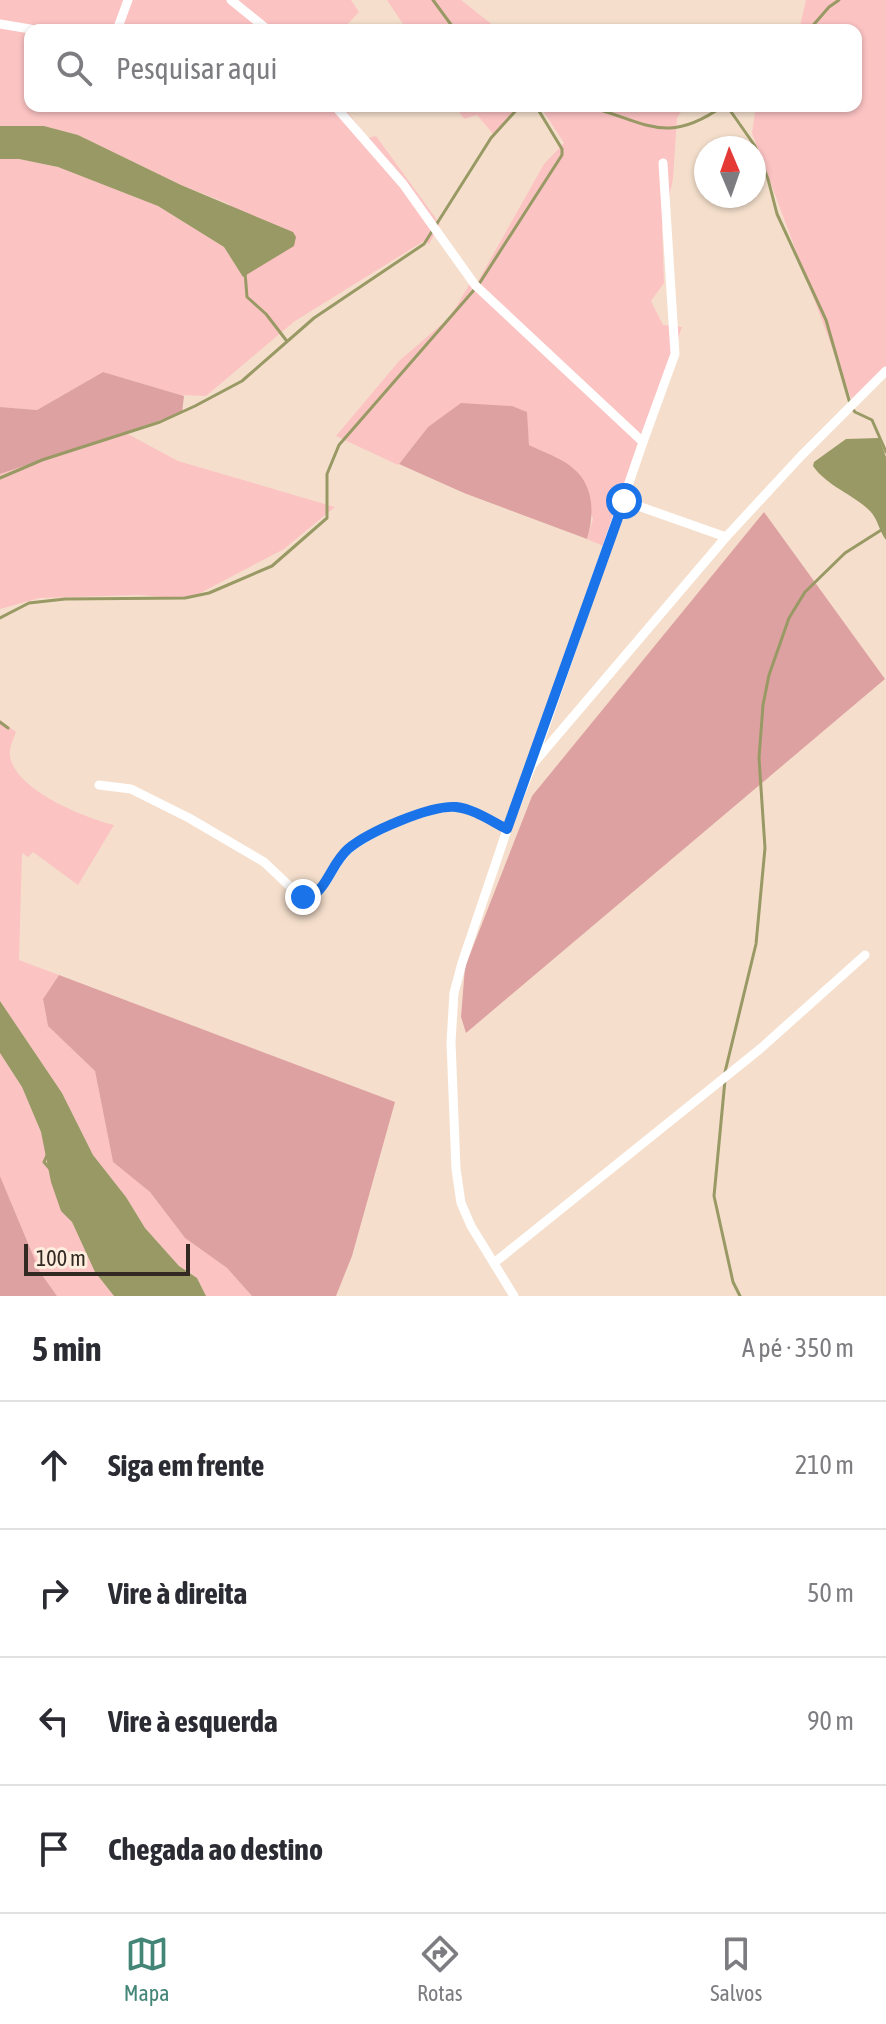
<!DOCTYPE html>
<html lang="pt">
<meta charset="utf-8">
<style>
:root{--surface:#fff;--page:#f7f7f7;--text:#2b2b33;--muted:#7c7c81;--line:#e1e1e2;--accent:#438576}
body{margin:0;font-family:"Asap Condensed",sans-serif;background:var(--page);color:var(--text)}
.compass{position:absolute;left:694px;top:136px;width:72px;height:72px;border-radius:50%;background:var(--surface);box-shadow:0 2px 6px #0004;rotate:358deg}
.scale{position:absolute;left:24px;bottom:20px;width:166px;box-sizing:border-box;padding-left:8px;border:4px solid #312922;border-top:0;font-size:22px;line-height:28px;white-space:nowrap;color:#312922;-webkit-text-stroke:6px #ffedde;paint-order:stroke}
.stop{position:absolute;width:24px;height:24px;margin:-18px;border:6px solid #1a73e8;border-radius:50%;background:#fff}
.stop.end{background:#1a73e8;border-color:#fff;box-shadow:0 2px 8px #0008}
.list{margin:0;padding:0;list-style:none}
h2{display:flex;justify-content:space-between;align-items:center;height:104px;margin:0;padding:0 32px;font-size:34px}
h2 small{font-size:26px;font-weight:400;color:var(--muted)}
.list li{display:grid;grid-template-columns:52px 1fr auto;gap:24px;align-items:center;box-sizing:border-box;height:128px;padding:0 32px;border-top:2px solid var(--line)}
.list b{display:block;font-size:30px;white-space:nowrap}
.list em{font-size:26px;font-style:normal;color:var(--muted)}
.icon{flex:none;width:44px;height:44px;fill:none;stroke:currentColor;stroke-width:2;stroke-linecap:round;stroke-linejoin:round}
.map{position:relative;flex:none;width:886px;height:1296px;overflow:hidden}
.search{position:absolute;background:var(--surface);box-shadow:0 2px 6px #0004;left:24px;right:24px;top:24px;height:88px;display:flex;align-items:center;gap:20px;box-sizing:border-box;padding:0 28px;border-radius:16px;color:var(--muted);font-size:30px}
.sheet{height:616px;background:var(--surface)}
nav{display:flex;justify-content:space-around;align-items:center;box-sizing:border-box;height:112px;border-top:2px solid var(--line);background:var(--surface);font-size:22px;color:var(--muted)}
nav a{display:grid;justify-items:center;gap:4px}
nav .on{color:var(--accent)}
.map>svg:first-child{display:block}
.green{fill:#fcc3c3}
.forest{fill:#dea1a1}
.water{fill:#989964}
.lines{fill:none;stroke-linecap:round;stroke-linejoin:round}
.stream{stroke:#989964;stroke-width:3}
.street{stroke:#fff;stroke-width:9}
.route{stroke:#1a73e8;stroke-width:10}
</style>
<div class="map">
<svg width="886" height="1296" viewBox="0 0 886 1296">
<rect width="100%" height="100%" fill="#f5dfcc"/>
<g class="green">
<polygon points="0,0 351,0 359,12 342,30 30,30 30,106 343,106 368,138 376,136 440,224 429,244 424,241 295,321 206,396 181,395 103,372 37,410 0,407 0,159 19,159 58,167 158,206 224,247 243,277 229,204 181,185 78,135 44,126 0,126"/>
<polygon points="387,0 461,0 499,30 407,30"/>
<polygon points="806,0 886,0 886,370 852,401 752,133 756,106 856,106 856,30 799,30"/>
<polygon points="455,106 521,106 494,135 477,115 464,119"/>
<polygon points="540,106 685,106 677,118 673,179 662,228 664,283 651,301 663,325 682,327 603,546 587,539 593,519 574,469 529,445 526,412 510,407 428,427 398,465 336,436 399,361 450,317 472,280 477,283 544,164 564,143"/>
<polygon points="124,432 178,461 335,507 284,549 189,599 138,595 40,598 0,609 0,474"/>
<path d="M0,720l16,12c-3,8 -7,16 -6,24 5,34 75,62 104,69l-36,60 -45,-33 -5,5 -6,-4 -3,107 40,15 -16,24 5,27 47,45 18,91 37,30 35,46 42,30 25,28h-46l-9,-18 -18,-12 -34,-38 -19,-31 -33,-42 -31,-62 -62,-92z"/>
<polygon points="0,1053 22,1087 41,1132 61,1210 72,1222 95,1272 114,1296 57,1296 40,1272 0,1176"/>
</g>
<g class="forest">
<polygon points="103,372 184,396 182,413 0,474 0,407 37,410"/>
<path d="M461,403l51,3 15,6 2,33c14,7 33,13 45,24 21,18 20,47 13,70l-123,-46 -65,-29 29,-37z"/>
<polygon points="764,512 885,679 466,1033 461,1017 465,967 532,796"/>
<polygon points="59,975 395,1102 352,1256 336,1296 252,1296 227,1268 185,1238 150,1192 113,1162 95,1071 48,1026 43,999"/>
<polygon points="0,1176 40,1272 57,1296 0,1296"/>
</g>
<g class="water">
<polygon points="0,126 44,126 78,135 181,185 293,232 296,237 294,246 243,277 224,247 158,206 58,167 19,159 0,159"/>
<path d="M879,438l7,19v83c-7,-9 -8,-21 -16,-29 -17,-17 -42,-24 -57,-45l1,-4 32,-23z"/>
<polygon points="0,1001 62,1093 93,1155 126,1197 145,1228 179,1266 197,1278 206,1296 114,1296 95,1272 72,1222 61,1211 51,1182 41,1132 22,1087 0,1053"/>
</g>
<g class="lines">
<g class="stream">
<polyline points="433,0 455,30"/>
<polyline points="809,30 829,7 839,0"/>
<path d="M586,106c60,15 79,41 137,0"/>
<polyline points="727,106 755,146 768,179 777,214 826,320 851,407 855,412 872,420 886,452"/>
<polyline points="245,272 247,297 266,314 286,340"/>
<polyline points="479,284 562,155 562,149 536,106"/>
<polyline points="0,478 42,460 160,422 195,406 242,381 314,318 424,244 491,138 520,106"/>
<polyline points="0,618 29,603 65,599 185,598 209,593 272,566 327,518 327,474 339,445 474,290"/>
<polyline points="0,722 8,728"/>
<polyline points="725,1072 756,944 765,848 759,758 763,705 769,675 789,618 805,592 845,553 886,527"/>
<polyline points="725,1080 714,1196 733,1282 740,1296"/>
<polyline points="48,1153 44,1162 50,1169"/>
</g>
<g class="street">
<polyline points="231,0 268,30"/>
<polyline points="0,24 36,30"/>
<polyline points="117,30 128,0"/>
<polyline points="335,106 403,184 475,285 643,442 534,759"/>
<polyline points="643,442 675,354 663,163"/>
<polyline points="624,501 726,537"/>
<path d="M99,785l32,4 58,29 75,44 36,34c7,2 11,2 17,-3 12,-11 17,-29 29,-41 19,-19 82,-46 109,-45 19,1 36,14 52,22"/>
<polyline points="494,1263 760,1049 865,955"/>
<polyline points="514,1296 471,1226 461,1203 456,1169 451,1042 454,993 462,963 511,818 532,765 726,537 801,456 886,371"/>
</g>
</g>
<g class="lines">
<path class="route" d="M303,897h8c17,-11 21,-34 37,-48 20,-17 82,-44 108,-42 18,2 35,14 51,22l117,-328"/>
</g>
</svg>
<svg class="compass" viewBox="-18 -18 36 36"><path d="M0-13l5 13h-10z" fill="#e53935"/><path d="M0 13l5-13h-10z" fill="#7c7c81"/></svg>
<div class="scale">100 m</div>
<div class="stop" style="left:624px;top:501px"></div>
<div class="stop end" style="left:303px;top:897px"></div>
<div class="search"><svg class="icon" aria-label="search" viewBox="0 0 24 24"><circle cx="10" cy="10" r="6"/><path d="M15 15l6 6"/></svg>Pesquisar aqui</div>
</div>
<section class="sheet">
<h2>5 min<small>A pé · 350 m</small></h2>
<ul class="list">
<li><svg class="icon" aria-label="ahead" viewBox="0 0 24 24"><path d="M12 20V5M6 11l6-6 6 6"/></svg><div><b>Siga em frente</b></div><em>210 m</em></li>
<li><svg class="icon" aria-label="right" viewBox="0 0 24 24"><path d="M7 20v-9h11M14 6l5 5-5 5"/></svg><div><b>Vire à direita</b></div><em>50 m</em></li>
<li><svg class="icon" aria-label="left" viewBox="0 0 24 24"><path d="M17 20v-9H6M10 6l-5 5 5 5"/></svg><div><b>Vire à esquerda</b></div><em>90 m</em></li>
<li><svg class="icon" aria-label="arrive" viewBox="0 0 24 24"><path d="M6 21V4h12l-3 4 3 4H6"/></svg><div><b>Chegada ao destino</b></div></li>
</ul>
</section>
<nav>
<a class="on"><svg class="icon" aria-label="map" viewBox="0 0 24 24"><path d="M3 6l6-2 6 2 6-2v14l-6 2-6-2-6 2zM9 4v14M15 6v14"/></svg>Mapa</a>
<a><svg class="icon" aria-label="directions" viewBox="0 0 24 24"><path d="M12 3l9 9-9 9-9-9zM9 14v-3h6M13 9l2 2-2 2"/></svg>Rotas</a>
<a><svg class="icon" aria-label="saved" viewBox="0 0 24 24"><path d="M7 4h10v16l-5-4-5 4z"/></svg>Salvos</a>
</nav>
